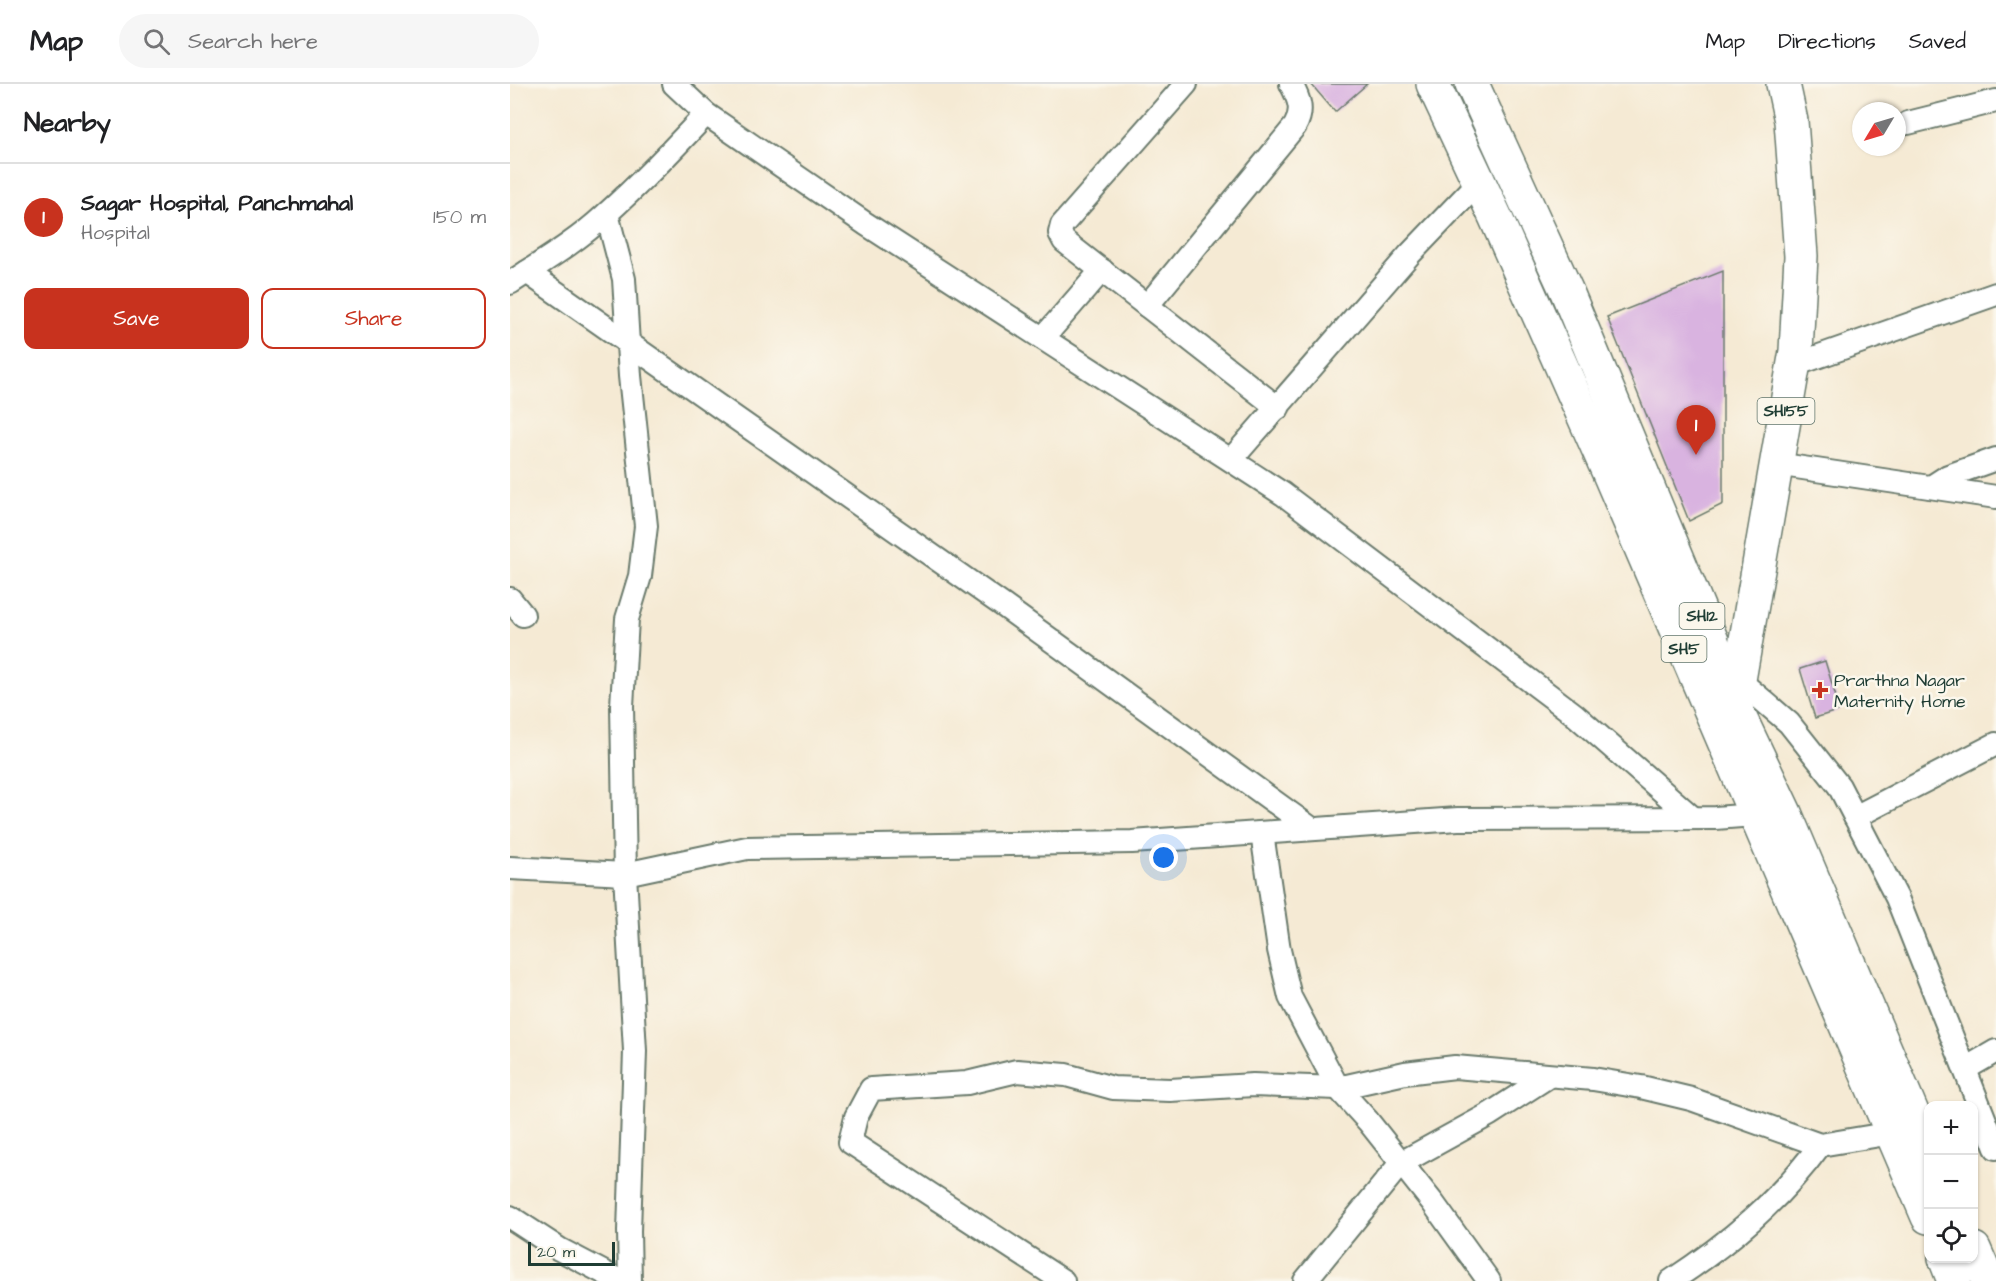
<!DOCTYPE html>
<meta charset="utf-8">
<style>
:root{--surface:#fff;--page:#f6f6f6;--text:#202124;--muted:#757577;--line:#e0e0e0;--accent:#c8321e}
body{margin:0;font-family:"Architects Daughter",sans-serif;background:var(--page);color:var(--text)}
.controls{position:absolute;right:18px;bottom:18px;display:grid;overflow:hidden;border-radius:12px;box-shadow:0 2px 4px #0004}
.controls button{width:54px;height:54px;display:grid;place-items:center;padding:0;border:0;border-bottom:2px solid var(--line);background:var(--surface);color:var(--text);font:30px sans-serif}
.compass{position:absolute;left:1342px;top:18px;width:54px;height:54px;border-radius:50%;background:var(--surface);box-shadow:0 2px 4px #0004;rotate:232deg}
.scale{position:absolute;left:18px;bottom:15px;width:87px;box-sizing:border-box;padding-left:6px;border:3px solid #1f3d34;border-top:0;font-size:16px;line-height:21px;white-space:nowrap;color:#1f3d34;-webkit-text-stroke:4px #fbf7ec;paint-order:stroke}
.you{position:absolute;left:654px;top:774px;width:21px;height:21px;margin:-15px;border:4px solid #fff;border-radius:50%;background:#1a73e8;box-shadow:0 0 0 9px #1a73e833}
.badge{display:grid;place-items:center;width:39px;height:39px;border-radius:50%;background:var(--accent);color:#fff;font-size:20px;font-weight:700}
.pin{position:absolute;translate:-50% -50px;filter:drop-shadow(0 2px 3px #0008)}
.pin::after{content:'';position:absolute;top:32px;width:21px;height:18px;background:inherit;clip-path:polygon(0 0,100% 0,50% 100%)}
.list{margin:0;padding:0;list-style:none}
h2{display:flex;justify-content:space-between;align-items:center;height:78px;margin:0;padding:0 24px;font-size:26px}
h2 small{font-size:20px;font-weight:400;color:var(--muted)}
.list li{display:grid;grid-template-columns:39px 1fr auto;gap:18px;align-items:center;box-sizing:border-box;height:108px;padding:0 24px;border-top:2px solid var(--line)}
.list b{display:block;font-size:22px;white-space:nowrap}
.list p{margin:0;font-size:20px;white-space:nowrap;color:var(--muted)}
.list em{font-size:20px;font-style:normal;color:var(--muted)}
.actions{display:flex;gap:12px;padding:18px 24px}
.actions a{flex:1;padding:14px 0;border:2px solid var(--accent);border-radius:12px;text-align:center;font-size:21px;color:var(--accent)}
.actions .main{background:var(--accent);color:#fff}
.icon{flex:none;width:33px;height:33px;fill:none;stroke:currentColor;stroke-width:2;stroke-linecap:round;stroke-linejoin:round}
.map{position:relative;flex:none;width:1486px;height:1197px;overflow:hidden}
header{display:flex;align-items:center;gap:36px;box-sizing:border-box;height:84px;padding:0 30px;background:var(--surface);border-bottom:2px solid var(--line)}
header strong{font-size:28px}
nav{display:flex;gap:33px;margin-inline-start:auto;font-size:21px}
.search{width:420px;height:54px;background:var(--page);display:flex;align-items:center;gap:15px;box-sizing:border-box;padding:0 21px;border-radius:33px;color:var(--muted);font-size:22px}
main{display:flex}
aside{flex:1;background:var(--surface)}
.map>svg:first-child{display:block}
.building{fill:#d9b3e0}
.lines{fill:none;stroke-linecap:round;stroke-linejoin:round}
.minor-casing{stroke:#6a7a6c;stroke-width:26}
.primary-casing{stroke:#6a7a6c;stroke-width:36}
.minor{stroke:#fff;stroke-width:22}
.primary{stroke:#fff;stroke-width:33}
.poi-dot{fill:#c8321e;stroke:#fbf7ec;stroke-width:2}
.labels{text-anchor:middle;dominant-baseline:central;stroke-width:5;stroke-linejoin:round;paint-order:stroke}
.shield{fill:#fbf7ec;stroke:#61756b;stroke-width:1.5}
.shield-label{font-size:16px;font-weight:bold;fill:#1f3d34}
.poi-label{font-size:18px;fill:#1f3d34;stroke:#fbf7ec;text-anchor:start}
</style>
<header>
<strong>Map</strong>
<div class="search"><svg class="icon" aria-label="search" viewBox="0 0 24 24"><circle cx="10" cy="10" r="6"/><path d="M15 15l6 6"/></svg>Search here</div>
<nav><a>Map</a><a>Directions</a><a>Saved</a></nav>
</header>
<main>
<aside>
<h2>Nearby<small></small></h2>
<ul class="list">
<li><span class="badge">1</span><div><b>Sagar Hospital, Panchmahal</b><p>Hospital</p></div><em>150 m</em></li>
</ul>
<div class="actions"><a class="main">Save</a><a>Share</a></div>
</aside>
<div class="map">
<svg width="1486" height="1197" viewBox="0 0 1486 1197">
<rect width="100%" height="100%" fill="#fbf7ec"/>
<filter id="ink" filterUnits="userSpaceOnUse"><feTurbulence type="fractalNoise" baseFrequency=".0167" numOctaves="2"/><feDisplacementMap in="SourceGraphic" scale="12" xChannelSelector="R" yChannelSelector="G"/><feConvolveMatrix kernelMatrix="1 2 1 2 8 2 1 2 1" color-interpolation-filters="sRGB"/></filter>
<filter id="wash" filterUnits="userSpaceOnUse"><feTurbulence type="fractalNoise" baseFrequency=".008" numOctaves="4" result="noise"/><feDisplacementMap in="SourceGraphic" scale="24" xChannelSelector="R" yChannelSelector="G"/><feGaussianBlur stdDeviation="1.35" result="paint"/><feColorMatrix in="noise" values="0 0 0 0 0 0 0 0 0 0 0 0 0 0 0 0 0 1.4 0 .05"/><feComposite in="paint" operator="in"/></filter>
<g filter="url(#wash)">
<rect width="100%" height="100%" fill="#f5ead4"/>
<g id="blocks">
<g class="building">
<polygon points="801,0 857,0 825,28"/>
<polygon points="1213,187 1213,420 1179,437 1097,233"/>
<polygon points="1315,577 1330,626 1305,634 1290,585"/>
</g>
</g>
</g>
<g filter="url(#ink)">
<use href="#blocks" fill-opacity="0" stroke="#6a7a6c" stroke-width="1.5"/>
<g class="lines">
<g class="minor-casing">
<g id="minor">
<polyline points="164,0 196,30 356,140 773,410 1064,630 1183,734"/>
<polyline points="676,0 552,141 550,149 554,157 768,324"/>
<polyline points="1398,39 1486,17"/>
<polyline points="97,130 114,195 120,292 136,442 130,492 117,535 112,622 115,790 125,967 119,1147 120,1197"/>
<polyline points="17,188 494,522 802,745"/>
<path d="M0,199c32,-21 66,-41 94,-67 36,-32 69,-67 102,-102"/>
<path d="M637,222l148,-180c9,-16 4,-27 -4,-42"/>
<polyline points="533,254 592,186"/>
<polyline points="1284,281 1486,210"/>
<polyline points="721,376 900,170 969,98"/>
<polyline points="1266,380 1486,413"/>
<polyline points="1421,403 1438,392 1486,375"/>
<polyline points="0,515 13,531"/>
<polyline points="1229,596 1279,639 1329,702 1387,814 1486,1064"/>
<polyline points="1345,733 1486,660"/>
<polyline points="752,749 769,866 780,913 828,1004 858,1037 923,1119 979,1197"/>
<polyline points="0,784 115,790 237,764 622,758 948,735 1205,734 1258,730"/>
<polyline points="1455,985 1486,967"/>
<polyline points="0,1133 49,1165 110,1197"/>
<polyline points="553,1197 340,1058 346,1033 361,1005 457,999 507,987 556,991 603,1004 660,1006 743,1001 828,1004 895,989 945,983 1083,995 1131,1003 1181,1015 1310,1061 1382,1049"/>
<polyline points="795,1197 891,1079 980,1030 1039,992"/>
<path d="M1161,1197c58,-38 108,-80 149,-136"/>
</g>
</g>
<g class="primary-casing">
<g id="primary">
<polyline points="923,0 985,132 1098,387 1418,1133"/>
<polyline points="962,0 1057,208 1202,557 1224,621 1275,729 1418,1066"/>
<polyline points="1225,619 1286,267 1291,172 1281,37 1273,0"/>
<polyline points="1464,1165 1478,1197"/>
<polyline points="1435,1174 1444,1197"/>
</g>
</g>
<use href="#minor" class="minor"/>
<use href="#primary" class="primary"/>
</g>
</g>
<path class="poi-dot" d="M1307 597h6v6h6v6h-6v6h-6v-6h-6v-6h6z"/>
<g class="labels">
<g class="shield">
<rect x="1247.5" y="314" width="57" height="26" rx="4.5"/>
<rect x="1169.5" y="519" width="45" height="26" rx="4.5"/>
<rect x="1151.5" y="552" width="45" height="26" rx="4.5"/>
</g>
<g class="shield-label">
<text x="1276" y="327">SH155</text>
<text x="1192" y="532">SH12</text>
<text x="1174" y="565">SH5</text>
</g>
<g class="poi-label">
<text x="1324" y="596">Prarthna Nagar<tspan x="1324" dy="21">Maternity Home</tspan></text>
</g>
</g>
</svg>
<div class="controls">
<button>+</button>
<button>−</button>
<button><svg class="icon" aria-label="locate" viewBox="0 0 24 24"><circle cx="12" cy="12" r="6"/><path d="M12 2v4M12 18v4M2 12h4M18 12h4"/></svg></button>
</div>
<svg class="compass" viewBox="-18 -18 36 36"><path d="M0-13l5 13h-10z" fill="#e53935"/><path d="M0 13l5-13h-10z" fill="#757577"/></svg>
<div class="scale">20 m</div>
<div class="you"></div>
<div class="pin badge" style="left:1186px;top:371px">1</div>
</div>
</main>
